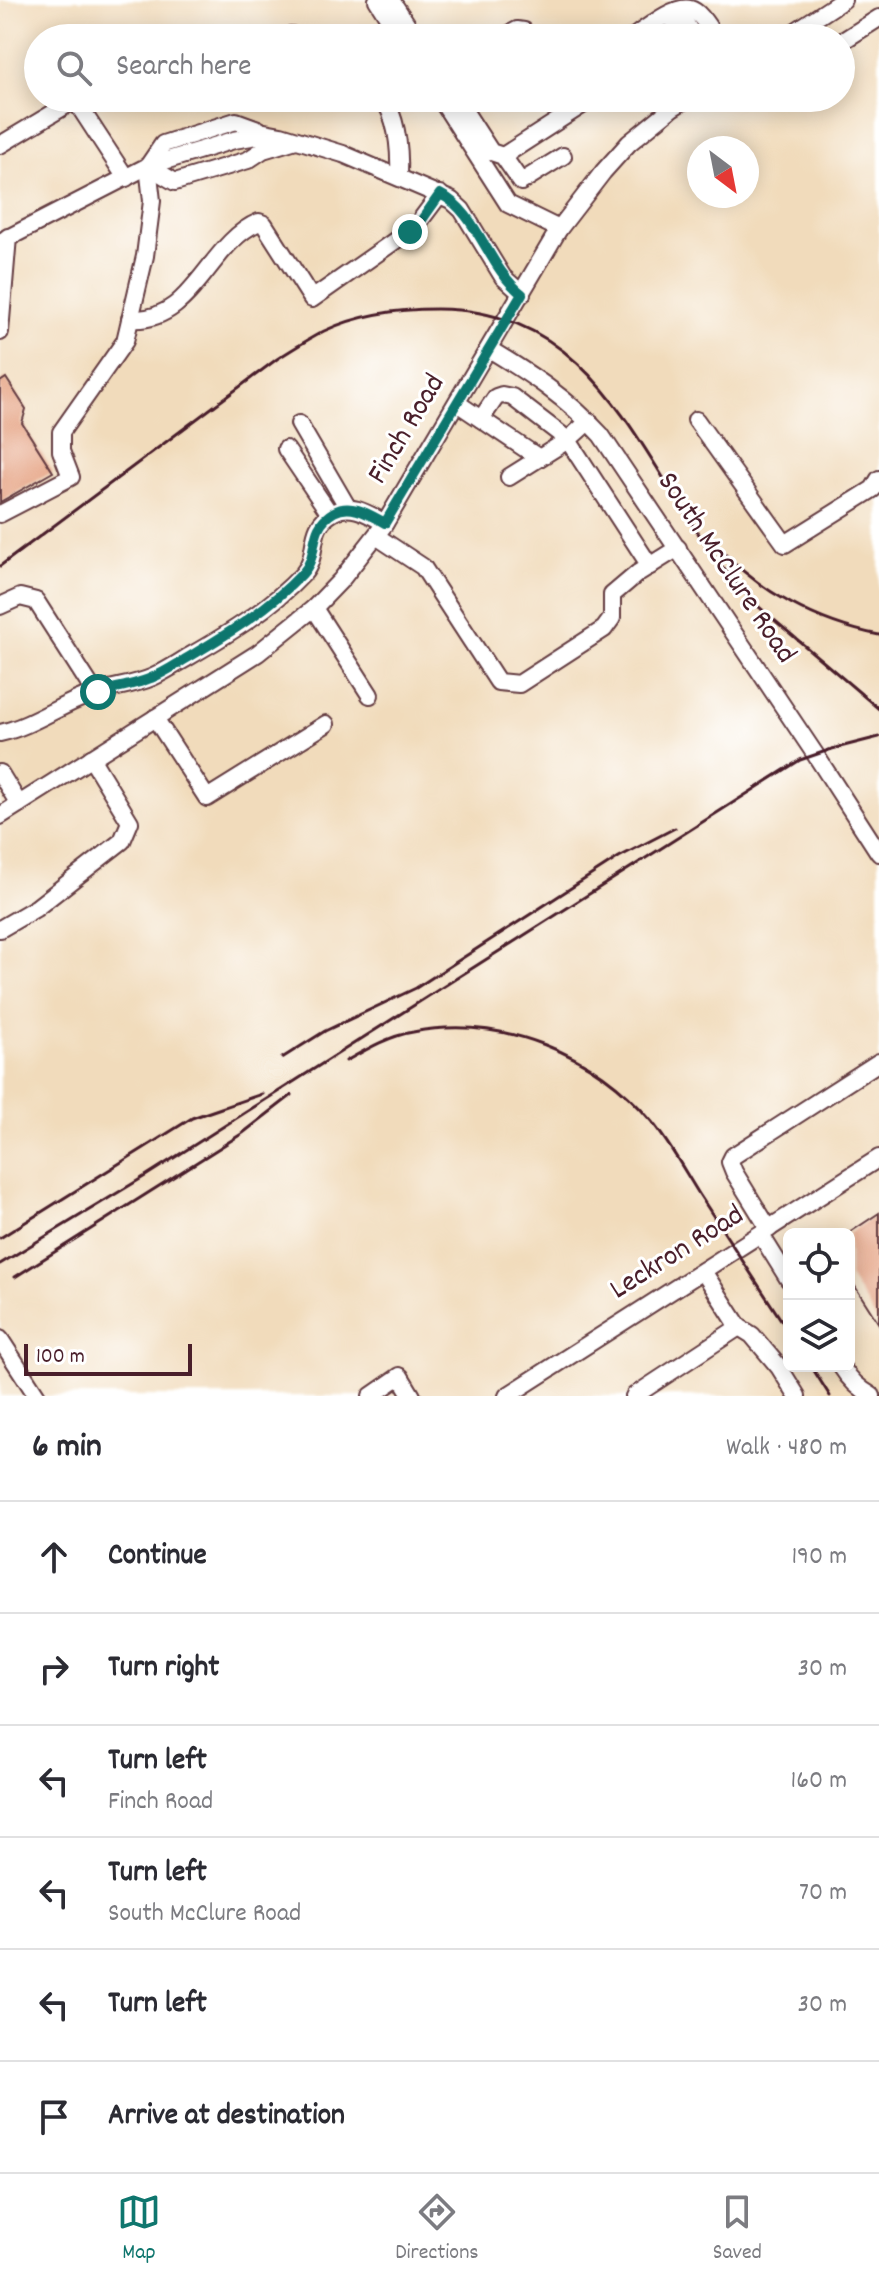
<!DOCTYPE html>
<meta charset="utf-8">
<style>
:root{--surface:#fff;--page:#f7f7f7;--text:#2b2b33;--muted:#7c7c81;--line:#e1e1e2;--accent:#0f766e}
body{margin:0;font-family:Dekko,sans-serif;background:var(--page);color:var(--text)}
.controls{position:absolute;right:24px;bottom:24px;display:grid;overflow:hidden;border-radius:12px;box-shadow:0 4px 20px #0003}
.controls button{width:72px;height:72px;display:grid;place-items:center;padding:0;border:0;border-bottom:2px solid var(--line);background:var(--surface);color:var(--text);font:40px sans-serif}
.compass{position:absolute;left:687px;top:136px;width:72px;height:72px;border-radius:50%;background:var(--surface);box-shadow:0 4px 20px #0003;rotate:148deg}
.scale{position:absolute;left:24px;bottom:20px;width:168px;box-sizing:border-box;padding-left:8px;border:4px solid #4a1f2b;border-top:0;font-size:22px;line-height:28px;white-space:nowrap;color:#4a1f2b;-webkit-text-stroke:6px #fff;paint-order:stroke}
.stop{position:absolute;width:24px;height:24px;margin:-18px;border:6px solid #0f766e;border-radius:50%;background:#fff}
.stop.end{background:#0f766e;border-color:#fff;box-shadow:0 2px 8px #0008}
.list{margin:0;padding:0;list-style:none}
h2{display:flex;justify-content:space-between;align-items:center;height:104px;margin:0;padding:0 32px;font-size:34px}
h2 small{font-size:26px;font-weight:400;color:var(--muted)}
.list li{display:grid;grid-template-columns:52px 1fr auto;gap:24px;align-items:center;box-sizing:border-box;height:112px;padding:0 32px;border-top:2px solid var(--line)}
.list b{display:block;font-size:30px;white-space:nowrap}
.list p{margin:0;font-size:26px;white-space:nowrap;color:var(--muted)}
.list em{font-size:26px;font-style:normal;color:var(--muted)}
.icon{flex:none;width:44px;height:44px;fill:none;stroke:currentColor;stroke-width:2;stroke-linecap:round;stroke-linejoin:round}
.map{position:relative;flex:none;width:879px;height:1396px;overflow:hidden}
.search{position:absolute;background:var(--surface);box-shadow:0 4px 20px #0003;left:24px;right:24px;top:24px;height:88px;display:flex;align-items:center;gap:20px;box-sizing:border-box;padding:0 28px;border-radius:44px;color:var(--muted);font-size:30px}
.sheet{height:776px;background:var(--surface)}
nav{display:flex;justify-content:space-around;align-items:center;box-sizing:border-box;height:112px;border-top:2px solid var(--line);background:var(--surface);font-size:22px;color:var(--muted)}
nav a{display:grid;justify-items:center;gap:4px}
nav .on{color:var(--accent)}
.map>svg:first-child{display:block}
.building{fill:#e29672}
.lines{fill:none;stroke-linecap:round;stroke-linejoin:round}
.minor-casing{stroke:#633b41;stroke-width:20}
.minor{stroke:#fff;stroke-width:16}
.rail{stroke:#4a1f2b;stroke-width:3}
.route{stroke:#0f766e;stroke-width:10}
.labels{text-anchor:middle;dominant-baseline:central;stroke-width:6;stroke-linejoin:round;paint-order:stroke}
.street-label{font-size:30px;fill:#4a1f2b;stroke:#fff}
</style>
<div class="map">
<svg width="879" height="1396" viewBox="0 0 879 1396">
<rect width="100%" height="100%" fill="#fff"/>
<filter id="ink" filterUnits="userSpaceOnUse"><feTurbulence type="fractalNoise" baseFrequency=".0125" numOctaves="2"/><feDisplacementMap in="SourceGraphic" scale="16" xChannelSelector="R" yChannelSelector="G"/><feConvolveMatrix kernelMatrix="1 2 1 2 8 2 1 2 1" color-interpolation-filters="sRGB"/></filter>
<filter id="wash" filterUnits="userSpaceOnUse"><feTurbulence type="fractalNoise" baseFrequency=".006" numOctaves="4" result="noise"/><feDisplacementMap in="SourceGraphic" scale="32" xChannelSelector="R" yChannelSelector="G"/><feGaussianBlur stdDeviation="1.8" result="paint"/><feColorMatrix in="noise" values="0 0 0 0 0 0 0 0 0 0 0 0 0 0 0 0 0 1.4 0 .05"/><feComposite in="paint" operator="in"/></filter>
<g filter="url(#wash)">
<rect width="100%" height="100%" fill="#f1dbbb"/>
<g id="blocks">
<g class="building">
<polygon points="6,378 26,409 22,423 53,472 0,502 0,382"/>
<polygon points="879,1213 879,1324 849,1277 849,1233"/>
</g>
</g>
</g>
<g filter="url(#ink)">
<use href="#blocks" fill-opacity="0" stroke="#633b41" stroke-width="2"/>
<g class="lines">
<g class="minor-casing">
<g id="minor">
<polyline points="377,0 401,38"/>
<polyline points="391,0 416,38"/>
<polyline points="664,17 685,22 694,38"/>
<polyline points="809,23 820,38"/>
<polyline points="291,35 303,38"/>
<polyline points="502,38 517,30 524,31 529,38"/>
<path d="M632,38c12,-8 43,-34 58,-29 11,3 19,20 26,29"/>
<polyline points="785,38 843,0"/>
<polyline points="841,42 879,18"/>
<path d="M383,98c15,22 17,54 16,79"/>
<polyline points="440,98 508,204 559,229"/>
<polyline points="456,98 491,152 503,156 521,182 563,156"/>
<polyline points="249,129 281,135 343,154 451,200 462,210 503,277 522,294"/>
<polyline points="0,145 75,100 126,178"/>
<polyline points="503,156 593,98"/>
<polyline points="148,166 175,182 248,160 263,150 296,140"/>
<polyline points="0,242 148,166 234,140 263,135"/>
<path d="M130,319c63,5 78,-76 129,-97l5,2 48,75 104,-73 24,-32"/>
<polyline points="0,332 8,237"/>
<path d="M489,349c43,26 78,49 112,86l214,319 64,99"/>
<polyline points="457,403 539,458"/>
<polyline points="481,419 496,397 502,395 512,397 568,440 650,566"/>
<polyline points="696,420 785,544 873,489 879,479"/>
<polyline points="299,424 348,508"/>
<polyline points="286,449 330,514"/>
<polyline points="509,477 568,440 589,421"/>
<polyline points="0,514 71,477 61,451 61,432 125,341 145,256 152,201 148,166 163,144 236,121 258,129"/>
<polyline points="376,536 423,567 498,682 519,684 604,629 612,618 612,595 638,573 678,548"/>
<polyline points="0,606 20,597 36,601 95,693"/>
<polyline points="314,608 370,695"/>
<polyline points="155,718 207,798 326,724"/>
<path d="M0,733c32,-7 58,-27 89,-38 20,-8 44,-9 64,-18 13,-6 25,-14 37,-21 40,-23 81,-48 113,-82 18,-21 2,-46 31,-62 17,-10 36,3 51,11"/>
<polyline points="0,773 19,804"/>
<polyline points="0,816 258,653 314,608 341,580 384,525 559,229 603,172 629,143 672,108 688,98"/>
<polyline points="0,929 36,908 122,841 130,822 91,758"/>
<polyline points="769,1229 734,1172 730,1162 733,1156 879,1062"/>
<polyline points="761,1235 789,1280"/>
<polyline points="703,1271 739,1327 752,1335 779,1367 797,1396"/>
<polyline points="0,1339 37,1396"/>
<path d="M841,1366c8,13 18,23 31,30"/>
<polyline points="371,1396 400,1376 412,1396"/>
<polyline points="507,1396 879,1158"/>
<polyline points="634,1396 739,1327"/>
</g>
</g>
<use href="#minor" class="minor"/>
<g class="rail">
<path d="M717,546c42,46 101,77 162,89"/>
<path d="M0,566l277,-207c15,-9 31,-20 47,-28 34,-16 76,-22 113,-22 158,0 201,144 279,250 11,15 24,28 36,42l127,108"/>
<polyline points="282,1058 325,1031 416,988 619,857 675,828"/>
<path d="M346,1061c21,-12 43,-25 67,-29 89,-17 182,21 239,90 18,22 32,48 47,72 30,46 60,92 90,138"/>
<polyline points="0,1238 192,1118 262,1094"/>
<polyline points="0,1264 147,1175 800,760 832,749 879,737"/>
<polyline points="15,1277 243,1133 292,1095"/>
<polyline points="811,1366 830,1396"/>
</g>
</g>
</g>
<g class="lines" filter="url(#ink)">
<path class="route" d="M98,692c17,-4 37,-7 53,-14 13,-5 26,-14 38,-21 40,-24 80,-48 113,-83 19,-20 4,-46 32,-62 17,-10 36,3 51,11l137,-229c-35,-27 -44,-82 -82,-100l-19,27 -11,11"/>
</g>
<g class="labels">
<g class="street-label">
<text transform="translate(408 430) rotate(-59)">Finch Road</text>
<text transform="translate(725 569) rotate(56)">South McClure Road</text>
<text transform="translate(678 1254) rotate(-32)">Leckron Road</text>
</g>
</g>
</svg>
<div class="controls">
<button><svg class="icon" aria-label="locate" viewBox="0 0 24 24"><circle cx="12" cy="12" r="6"/><path d="M12 2v4M12 18v4M2 12h4M18 12h4"/></svg></button>
<button><svg class="icon" aria-label="layers" viewBox="0 0 24 24"><path d="M12 4l9 5-9 5-9-5zM3 14l9 5 9-5"/></svg></button>
</div>
<svg class="compass" viewBox="-18 -18 36 36"><path d="M0-13l5 13h-10z" fill="#e53935"/><path d="M0 13l5-13h-10z" fill="#7c7c81"/></svg>
<div class="scale">100 m</div>
<div class="stop" style="left:98px;top:692px"></div>
<div class="stop end" style="left:410px;top:232px"></div>
<div class="search"><svg class="icon" aria-label="search" viewBox="0 0 24 24"><circle cx="10" cy="10" r="6"/><path d="M15 15l6 6"/></svg>Search here</div>
</div>
<section class="sheet">
<h2>6 min<small>Walk · 480 m</small></h2>
<ul class="list">
<li><svg class="icon" aria-label="ahead" viewBox="0 0 24 24"><path d="M12 20V5M6 11l6-6 6 6"/></svg><div><b>Continue</b></div><em>190 m</em></li>
<li><svg class="icon" aria-label="right" viewBox="0 0 24 24"><path d="M7 20v-9h11M14 6l5 5-5 5"/></svg><div><b>Turn right</b></div><em>30 m</em></li>
<li><svg class="icon" aria-label="left" viewBox="0 0 24 24"><path d="M17 20v-9H6M10 6l-5 5 5 5"/></svg><div><b>Turn left</b><p>Finch Road</p></div><em>160 m</em></li>
<li><svg class="icon" aria-label="left" viewBox="0 0 24 24"><path d="M17 20v-9H6M10 6l-5 5 5 5"/></svg><div><b>Turn left</b><p>South McClure Road</p></div><em>70 m</em></li>
<li><svg class="icon" aria-label="left" viewBox="0 0 24 24"><path d="M17 20v-9H6M10 6l-5 5 5 5"/></svg><div><b>Turn left</b></div><em>30 m</em></li>
<li><svg class="icon" aria-label="arrive" viewBox="0 0 24 24"><path d="M6 21V4h12l-3 4 3 4H6"/></svg><div><b>Arrive at destination</b></div></li>
</ul>
</section>
<nav>
<a class="on"><svg class="icon" aria-label="map" viewBox="0 0 24 24"><path d="M3 6l6-2 6 2 6-2v14l-6 2-6-2-6 2zM9 4v14M15 6v14"/></svg>Map</a>
<a><svg class="icon" aria-label="directions" viewBox="0 0 24 24"><path d="M12 3l9 9-9 9-9-9zM9 14v-3h6M13 9l2 2-2 2"/></svg>Directions</a>
<a><svg class="icon" aria-label="saved" viewBox="0 0 24 24"><path d="M7 4h10v16l-5-4-5 4z"/></svg>Saved</a>
</nav>
